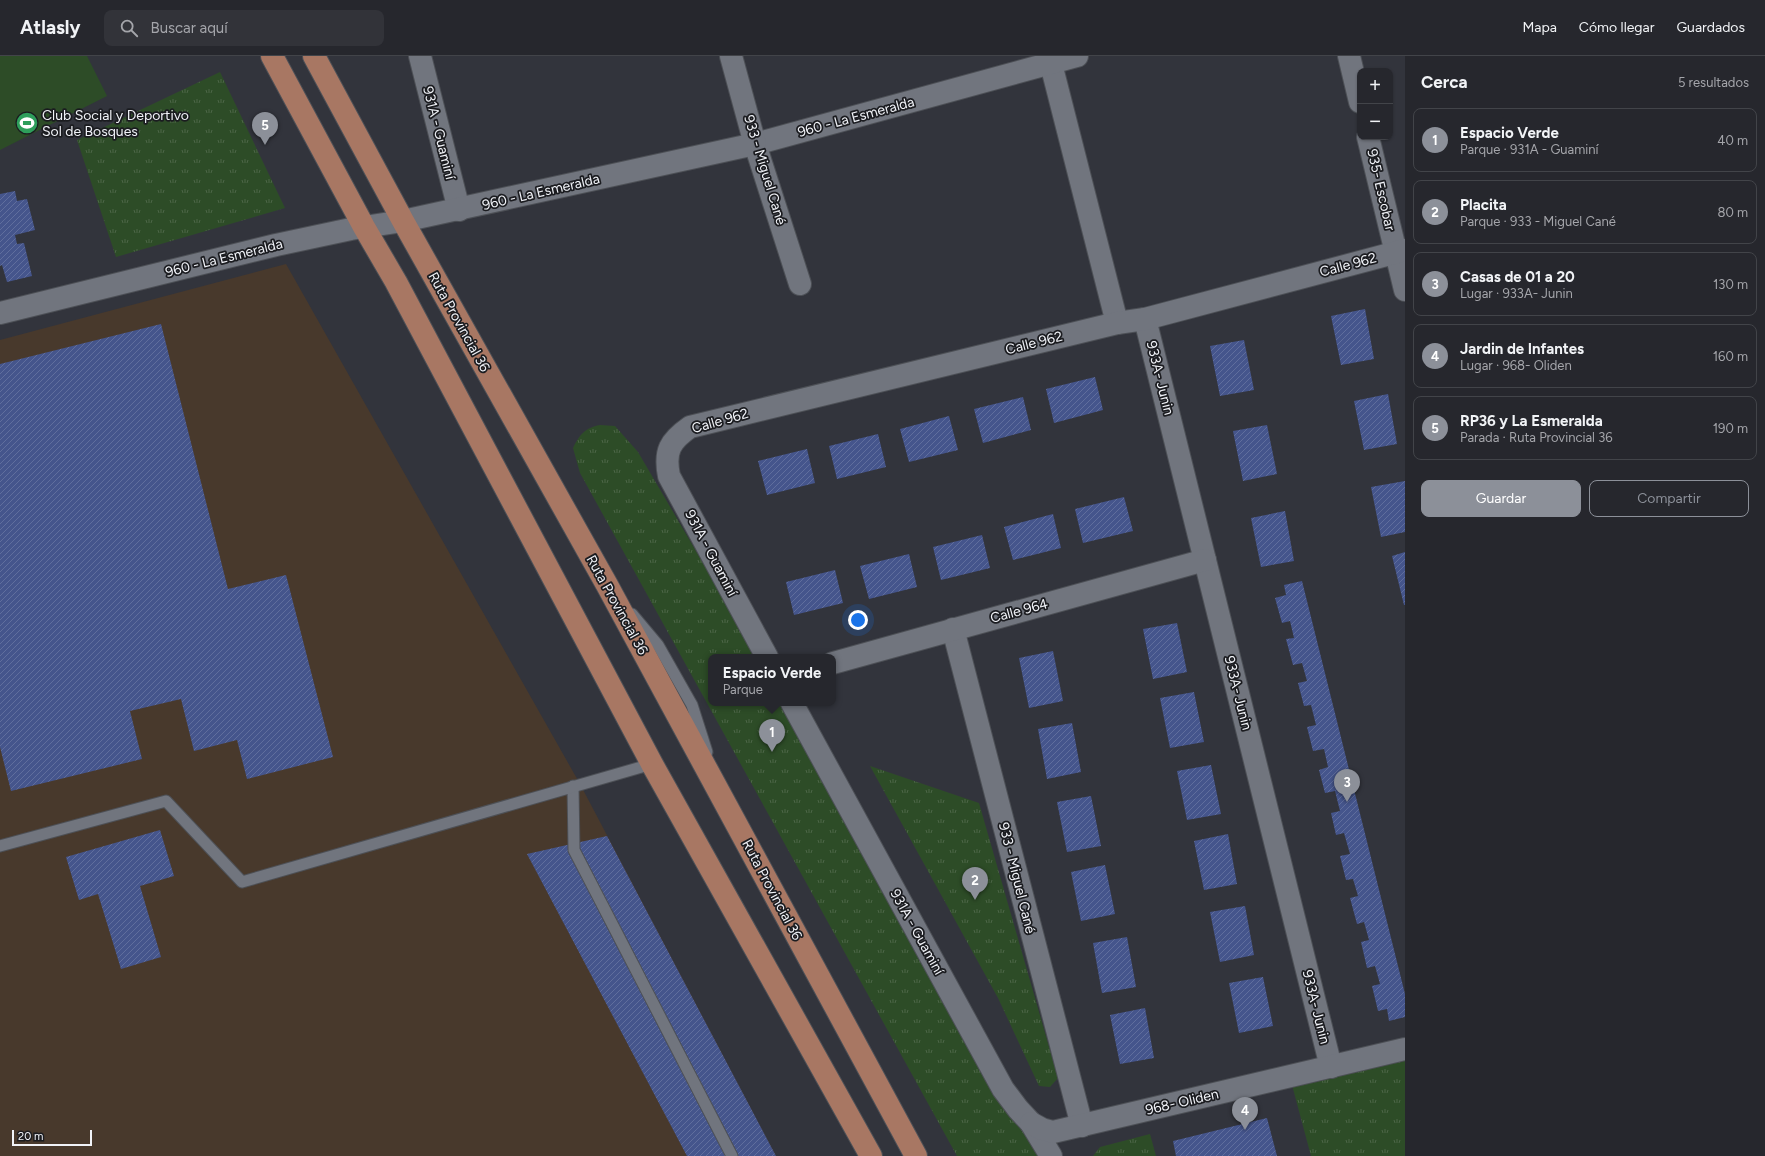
<!DOCTYPE html>
<html lang="es">
<meta charset="utf-8">
<style>
:root{--surface:#26272d;--page:#323339;--text:#f1f3f6;--muted:#a4a5aa;--line:#424449;--accent:#8c9099}
body{margin:0;font-family:Figtree,sans-serif;background:var(--page);color:var(--text)}
.controls{position:absolute;right:12px;top:12px;display:grid;overflow:hidden;border-radius:8px;box-shadow:0 1px 3px #0004}
.controls button{width:36px;height:36px;display:grid;place-items:center;padding:0;border:0;border-bottom:1px solid var(--line);background:var(--surface);color:var(--text);font:20px sans-serif}
.scale{position:absolute;left:12px;bottom:10px;width:80px;box-sizing:border-box;padding-left:4px;border:2px solid #f1f3f8;border-top:0;font-size:11px;line-height:14px;white-space:nowrap;color:#f1f3f8;-webkit-text-stroke:3px #1b1c20;paint-order:stroke}
.you{position:absolute;left:858px;top:564px;width:14px;height:14px;margin:-10px;border:3px solid #fff;border-radius:50%;background:#1a73e8;box-shadow:0 0 0 6px #1a73e833}
.badge{display:grid;place-items:center;width:26px;height:26px;border-radius:50%;background:var(--accent);color:#fff;font-size:13px;font-weight:700}
.pin{position:absolute;translate:-50% -33px;filter:drop-shadow(0 1px 2px #0008)}
.pin::after{content:'';position:absolute;top:21px;width:14px;height:12px;background:inherit;clip-path:polygon(0 0,100% 0,50% 100%)}
.popup{position:absolute;left:708px;top:598px;width:128px;height:52px;box-sizing:border-box;display:grid;place-content:center;border-radius:8px;background:var(--surface);filter:drop-shadow(0 1px 3px #0005);font-size:13px;white-space:nowrap;color:var(--muted)}
.popup b{font-size:15px;color:var(--text)}
.popup::after{content:'';position:absolute;left:50%;top:100%;margin-left:-8px;border:8px solid transparent;border-top-color:var(--surface)}
.list{margin:0;padding:0;list-style:none}
h2{display:flex;justify-content:space-between;align-items:center;height:52px;margin:0;padding:0 16px;font-size:17px}
h2 small{font-size:13px;font-weight:400;color:var(--muted)}
.list li{display:grid;grid-template-columns:26px 1fr auto;gap:12px;align-items:center;box-sizing:border-box;height:64px;margin:0 8px 8px;padding:0 8px;border:1px solid var(--line);border-radius:8px}
.list b{display:block;font-size:15px;white-space:nowrap}
.list p{margin:0;font-size:13px;white-space:nowrap;color:var(--muted)}
.list em{font-size:13px;font-style:normal;color:var(--muted)}
.actions{display:flex;gap:8px;padding:12px 16px}
.actions a{flex:1;padding:9px 0;border:1px solid var(--accent);border-radius:8px;text-align:center;font-size:14px;color:var(--accent)}
.actions .main{background:var(--accent);color:#fff}
.icon{flex:none;width:22px;height:22px;fill:none;stroke:currentColor;stroke-width:2;stroke-linecap:round;stroke-linejoin:round}
.map{position:relative;flex:none;width:1405px;height:1100px;overflow:hidden}
header{display:flex;align-items:center;gap:24px;box-sizing:border-box;height:56px;padding:0 20px;background:var(--surface);border-bottom:1px solid var(--line)}
header strong{font-size:19px}
nav{display:flex;gap:22px;margin-inline-start:auto;font-size:14px}
.search{width:280px;height:36px;background:var(--page);display:flex;align-items:center;gap:10px;box-sizing:border-box;padding:0 14px;border-radius:8px;color:var(--muted);font-size:15px}
main{display:flex}
aside{flex:1;background:var(--surface)}
.map>svg:first-child{display:block}
.industrial{fill:#48392c}
.park{fill:url(#park-tufts)}
.garden{fill:#2d4c27}
.building{fill:url(#building-hatch)}
.lines{fill:none;stroke-linecap:round;stroke-linejoin:round}
.lane-casing{stroke:#4d5056;stroke-width:13}
.street-casing{stroke:#4d5056;stroke-width:24}
.secondary-casing{stroke:#4d5056;stroke-width:24}
.primary-casing{stroke:#4d5056;stroke-width:24}
.lane{stroke:#71757e;stroke-width:11}
.street{stroke:#71757e;stroke-width:22}
.secondary{stroke:#71757e;stroke-width:22}
.primary{stroke:#a87763;stroke-width:22}
.labels{text-anchor:middle;dominant-baseline:central;stroke-width:3.5;stroke-linejoin:round;paint-order:stroke}
.poi-label{font-size:14px;fill:#f1f3f8;stroke:#1b1c20;text-anchor:start}
.street-label{font-size:14px;fill:#f1f3f8;stroke:#1b1c20}
</style>
<header>
<strong>Atlasly</strong>
<div class="search"><svg class="icon" aria-label="search" viewBox="0 0 24 24"><circle cx="10" cy="10" r="6"/><path d="M15 15l6 6"/></svg>Buscar aquí</div>
<nav><a>Mapa</a><a>Cómo llegar</a><a>Guardados</a></nav>
</header>
<main>
<div class="map">
<svg width="1405" height="1100" viewBox="0 0 1405 1100">
<defs>
<pattern id="park-tufts" width="24" height="20" patternUnits="userSpaceOnUse"><rect width="24" height="20" fill="#2d4c27"/><path d="M3 7l-1-3M5 7V3M7 7l1-3M15 17l-1-3M17 17v-4M19 17l1-3" fill="none" stroke="#4c6647"/></pattern>
<pattern id="building-hatch" width="6" height="6" patternUnits="userSpaceOnUse"><rect width="6" height="6" fill="#45558c"/><path d="M-1 1l2-2M0 6l6-6M5 7l2-2" fill="none" stroke="#606e9d"/></pattern>
</defs>
<rect width="100%" height="100%" fill="#32343c"/>
<polygon class="industrial" points="286,208 580,728 776,1100 0,1100 0,284"/>
<g class="park">
<polygon points="220,16 285,152 116,201 77,84"/>
<path d="M600,369l15,1 23,26 120,205h-47v46h72l259,453h-85l-377,-683 -7,-25c7,-14 12,-20 27,-23z"/>
<polygon points="870,710 979,747 1058,1022 1050,1031 1039,1030 998,942"/>
<polygon points="1405,1003 1405,1100 1311,1100 1292,1029"/>
<polygon points="1150,1078 1156,1100 1093,1100 1100,1091"/>
</g>
<polygon class="garden" points="0,0 87,0 107,40 0,94"/>
<g class="building">
<polygon points="15,135 17,145 27,143 35,174 15,179 17,188 24,187 32,220 7,226 2,209 0,210 0,138"/>
<polygon points="1365,253 1374,303 1341,309 1331,260"/>
<polygon points="161,268 228,533 286,519 333,701 247,723 237,684 194,695 181,643 130,655 142,703 11,735 0,691 0,308"/>
<polygon points="1244,284 1254,334 1220,340 1210,290"/>
<polygon points="1095,321 1103,354 1054,367 1046,333"/>
<polygon points="1388,338 1397,388 1364,394 1354,345"/>
<polygon points="1023,341 1031,374 983,387 974,353"/>
<polygon points="949,360 958,394 909,406 900,373"/>
<polygon points="1267,369 1277,418 1243,425 1233,375"/>
<polygon points="878,378 886,411 837,423 829,390"/>
<polygon points="807,393 815,427 767,439 758,405"/>
<polygon points="1405,425 1405,476 1381,481 1371,431"/>
<polygon points="1124,441 1133,475 1083,487 1075,453"/>
<polygon points="1285,455 1294,505 1261,511 1251,462"/>
<polygon points="1053,458 1061,492 1013,504 1004,471"/>
<polygon points="982,479 990,512 941,524 933,491"/>
<polygon points="1405,496 1405,549 1404,549 1392,500"/>
<polygon points="909,498 917,531 869,543 860,510"/>
<polygon points="835,514 843,547 794,559 786,526"/>
<polygon points="1302,525 1405,938 1405,961 1389,965 1387,953 1378,955 1372,930 1380,928 1375,910 1367,912 1361,886 1369,884 1364,866 1357,868 1350,842 1358,840 1353,823 1346,824 1340,800 1350,798 1344,777 1336,779 1331,757 1340,755 1335,735 1325,737 1319,714 1328,711 1324,693 1313,695 1307,671 1316,669 1311,649 1304,650 1298,627 1307,625 1302,607 1293,609 1286,583 1294,582 1290,565 1282,567 1275,542 1286,539 1284,529"/>
<polygon points="1177,567 1187,616 1153,623 1143,573"/>
<polygon points="1053,595 1063,645 1029,652 1019,602"/>
<polygon points="1194,636 1204,686 1170,692 1160,642"/>
<polygon points="1072,667 1081,716 1047,723 1038,673"/>
<polygon points="1211,709 1221,758 1187,764 1177,715"/>
<polygon points="1091,740 1101,790 1067,796 1057,746"/>
<polygon points="160,774 174,820 140,830 161,901 121,913 98,838 79,844 66,801"/>
<polygon points="1228,778 1237,828 1204,834 1194,785"/>
<polygon points="607,780 776,1100 687,1100 527,798"/>
<polygon points="1105,809 1115,858 1081,865 1071,816"/>
<polygon points="1245,850 1254,899 1220,906 1210,856"/>
<polygon points="1127,881 1136,931 1102,937 1093,887"/>
<polygon points="1263,921 1273,970 1239,977 1229,927"/>
<polygon points="1145,952 1154,1002 1120,1008 1110,959"/>
<polygon points="1267,1062 1277,1100 1176,1100 1173,1085"/>
</g>
<g class="lines">
<g class="lane-casing">
<g id="lane">
<polyline points="632,558 658,589 692,649 707,696"/>
<polyline points="573,730 574,794 732,1100"/>
<polyline points="0,790 166,745 242,826 652,708"/>
</g>
</g>
<g class="street-casing">
<g id="street">
<polyline points="420,0 459,154"/>
<polyline points="1049,0 1117,267"/>
<polyline points="1349,0 1360,46"/>
<polyline points="1368,81 1405,234"/>
<polyline points="800,228 755,88 1077,0"/>
<polyline points="0,257 276,189 351,173 403,165"/>
<polyline points="1145,263 1331,1011"/>
<polyline points="953,573 1082,1070"/>
<path d="M767,601l-98,-181c-5,-25 1,-35 21,-49l427,-104 28,-4 260,-69"/>
<polyline points="833,607 1205,504"/>
<polyline points="792,647 1003,1033 1018,1053 1031,1067 1051,1100"/>
<polyline points="1031,1067 1042,1073 1053,1076 1405,993"/>
</g>
</g>
<g class="secondary-casing">
<polyline id="secondary" points="403,165 755,88 731,0"/>
</g>
<g class="primary-casing">
<g id="primary">
<polyline points="272,0 364,171 396,226 652,708 871,1100"/>
<polyline points="314,0 403,165 607,529 916,1100"/>
</g>
</g>
<use href="#lane" class="lane"/>
<use href="#street" class="street"/>
<use href="#secondary" class="secondary"/>
<use href="#primary" class="primary"/>
</g>
<defs>
<g id="stadium-disc" transform="scale(1.15)"><circle r="9.5" fill="#2e9e5b" stroke="#1b1c20"/><path d="M0-5a6.5 5 0 1 0 0 10a6.5 5 0 1 0 0-10ZM-3.5-1.8h7v3.6h-7Z" fill="#fff"/></g>
</defs>
<g fill-rule="evenodd">
<use href="#stadium-disc" x="27" y="67"/>
</g>
<g class="labels">
<g class="poi-label">
<text x="42" y="59">Club Social y Deportivo<tspan x="42" dy="16">Sol de Bosques</tspan></text>
</g>
<g class="street-label">
<text transform="translate(856 61) rotate(-15)">960 - La Esmeralda</text>
<text transform="translate(439 77) rotate(76)">931A - Guaminí</text>
<text transform="translate(765 114) rotate(73)">933 - Miguel Cané</text>
<text transform="translate(1381 134) rotate(77)">935- Escobar</text>
<text transform="translate(541 136) rotate(-13)">960 - La Esmeralda</text>
<text transform="translate(224 202) rotate(-14)">960 - La Esmeralda</text>
<text transform="translate(1348 209) rotate(-15)">Calle 962</text>
<text transform="translate(459 266) rotate(61)">Ruta Provincial 36</text>
<text transform="translate(1034 287) rotate(-14)">Calle 962</text>
<text transform="translate(1160 322) rotate(76)">933A- Junin</text>
<text transform="translate(720 365) rotate(-16)">Calle 962</text>
<text transform="translate(711 497) rotate(62)">931A - Guaminí</text>
<text transform="translate(617 549) rotate(61)">Ruta Provincial 36</text>
<text transform="translate(1019 555) rotate(-15)">Calle 964</text>
<text transform="translate(1238 637) rotate(76)">933A- Junin</text>
<text transform="translate(1017 822) rotate(76)">933 - Miguel Cané</text>
<text transform="translate(772 834) rotate(62)">Ruta Provincial 36</text>
<text transform="translate(917 876) rotate(61)">931A - Guaminí</text>
<text transform="translate(1316 951) rotate(76)">933A- Junin</text>
<text transform="translate(1182 1046) rotate(-13)">968- Oliden</text>
</g>
</g>
</svg>
<div class="controls">
<button>+</button>
<button>−</button>
</div>
<div class="scale">20 m</div>
<div class="you"></div>
<div class="pin badge" style="left:772px;top:696px">1</div>
<div class="popup"><b>Espacio Verde</b>Parque</div>
<div class="pin badge" style="left:975px;top:844px">2</div>
<div class="pin badge" style="left:1347px;top:746px">3</div>
<div class="pin badge" style="left:1245px;top:1074px">4</div>
<div class="pin badge" style="left:265px;top:89px">5</div>
</div>
<aside>
<h2>Cerca<small>5 resultados</small></h2>
<ul class="list">
<li><span class="badge">1</span><div><b>Espacio Verde</b><p>Parque · 931A - Guaminí</p></div><em>40 m</em></li>
<li><span class="badge">2</span><div><b>Placita</b><p>Parque · 933 - Miguel Cané</p></div><em>80 m</em></li>
<li><span class="badge">3</span><div><b>Casas de 01 a 20</b><p>Lugar · 933A- Junin</p></div><em>130 m</em></li>
<li><span class="badge">4</span><div><b>Jardin de Infantes</b><p>Lugar · 968- Oliden</p></div><em>160 m</em></li>
<li><span class="badge">5</span><div><b>RP36 y La Esmeralda</b><p>Parada · Ruta Provincial 36</p></div><em>190 m</em></li>
</ul>
<div class="actions"><a class="main">Guardar</a><a>Compartir</a></div>
</aside>
</main>
